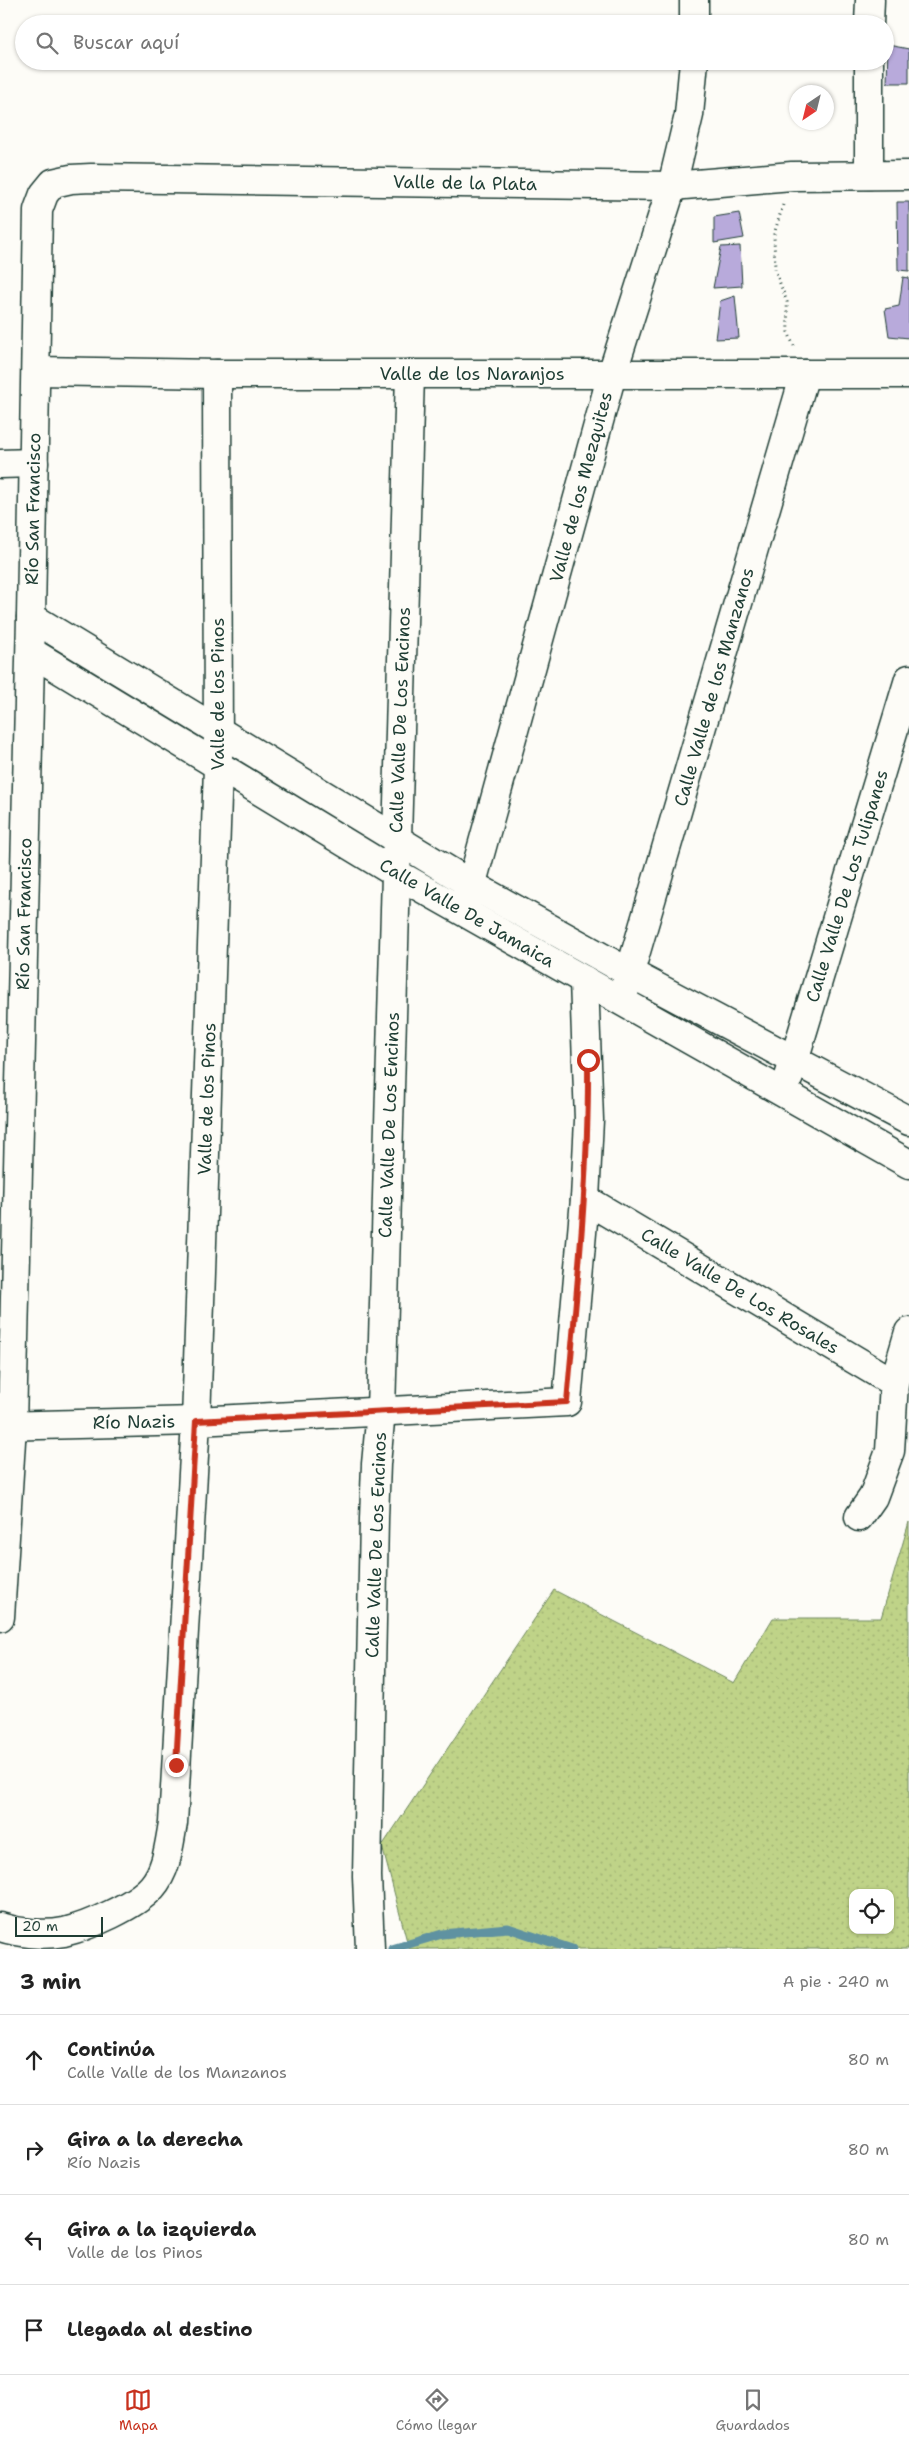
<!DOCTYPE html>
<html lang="es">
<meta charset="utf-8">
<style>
:root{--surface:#fff;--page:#f2f2f2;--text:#222;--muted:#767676;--line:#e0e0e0;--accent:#c8321e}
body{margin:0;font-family:"Shantell Sans",sans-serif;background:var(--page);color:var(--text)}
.controls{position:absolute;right:15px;bottom:15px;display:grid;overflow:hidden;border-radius:10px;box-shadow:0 1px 4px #0004}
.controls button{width:45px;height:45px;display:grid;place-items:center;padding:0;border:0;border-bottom:1px solid var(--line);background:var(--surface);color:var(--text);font:25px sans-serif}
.compass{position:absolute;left:789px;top:85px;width:45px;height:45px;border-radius:50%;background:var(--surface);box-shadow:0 1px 4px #0004;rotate:215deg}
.scale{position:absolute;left:15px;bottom:12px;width:88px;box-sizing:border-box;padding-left:5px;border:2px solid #1f3d34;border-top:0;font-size:14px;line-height:18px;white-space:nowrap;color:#1f3d34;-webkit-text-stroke:4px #fdfcf7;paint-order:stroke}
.stop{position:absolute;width:15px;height:15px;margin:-11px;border:4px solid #c8321e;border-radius:50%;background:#fff}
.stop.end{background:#c8321e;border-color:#fff;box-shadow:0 1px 5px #0008}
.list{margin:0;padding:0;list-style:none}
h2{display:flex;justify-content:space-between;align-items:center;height:65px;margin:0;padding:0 20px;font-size:21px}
h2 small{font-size:16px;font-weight:400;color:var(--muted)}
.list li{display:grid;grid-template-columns:32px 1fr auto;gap:15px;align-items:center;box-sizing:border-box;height:90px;padding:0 20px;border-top:1px solid var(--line)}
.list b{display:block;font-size:19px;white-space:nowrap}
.list p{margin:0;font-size:16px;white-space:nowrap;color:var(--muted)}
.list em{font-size:16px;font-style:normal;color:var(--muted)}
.icon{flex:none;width:28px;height:28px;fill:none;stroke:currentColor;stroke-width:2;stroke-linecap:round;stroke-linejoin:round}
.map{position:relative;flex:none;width:909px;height:1949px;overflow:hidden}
.search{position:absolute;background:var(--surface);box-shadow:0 1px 4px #0004;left:15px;right:15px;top:15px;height:55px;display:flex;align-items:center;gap:12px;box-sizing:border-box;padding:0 18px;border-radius:28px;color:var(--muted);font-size:19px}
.sheet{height:425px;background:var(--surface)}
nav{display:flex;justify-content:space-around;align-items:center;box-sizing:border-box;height:70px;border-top:1px solid var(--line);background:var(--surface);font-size:14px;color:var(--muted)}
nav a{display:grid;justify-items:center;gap:2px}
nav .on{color:var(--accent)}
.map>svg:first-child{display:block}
.grass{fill:url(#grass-dots);stroke:#6f885e;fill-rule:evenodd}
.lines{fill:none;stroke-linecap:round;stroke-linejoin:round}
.stream{stroke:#5f92a1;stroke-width:9}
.building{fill:#b8aadb;stroke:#1f3d34}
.minor-casing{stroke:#1f3d34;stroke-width:31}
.path{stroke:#1f3d34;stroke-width:3;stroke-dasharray:1 4;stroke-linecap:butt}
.minor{stroke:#fdfcf7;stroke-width:28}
.route{stroke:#c8321e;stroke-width:6}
.labels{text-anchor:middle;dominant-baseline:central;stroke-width:4;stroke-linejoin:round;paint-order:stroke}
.street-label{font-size:18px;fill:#1f3d34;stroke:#fdfcf7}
</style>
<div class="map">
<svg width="909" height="1949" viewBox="0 0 909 1949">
<defs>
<pattern id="grass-dots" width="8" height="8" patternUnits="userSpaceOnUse" patternTransform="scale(1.25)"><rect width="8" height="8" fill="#bfd388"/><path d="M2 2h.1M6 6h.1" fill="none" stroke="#a4b676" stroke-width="1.8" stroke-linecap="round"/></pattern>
</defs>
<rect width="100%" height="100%" fill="#fdfcf7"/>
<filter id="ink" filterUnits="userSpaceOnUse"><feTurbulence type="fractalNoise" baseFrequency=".02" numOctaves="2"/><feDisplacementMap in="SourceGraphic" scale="10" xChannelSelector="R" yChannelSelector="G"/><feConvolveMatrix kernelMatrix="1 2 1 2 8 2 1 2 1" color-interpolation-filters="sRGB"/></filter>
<g filter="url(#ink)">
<path class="grass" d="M909,1522v427h-500l-27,-103 172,-256 180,93 39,-65h108zM853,1893h37v37h-37z"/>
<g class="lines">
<polyline class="stream" points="392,1949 442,1934 508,1928 572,1949"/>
</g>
<g class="building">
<polygon points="888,45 909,49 909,83 887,83"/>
<polygon points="897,202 909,202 909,271 898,270"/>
<polygon points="739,213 744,238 714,243 714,217"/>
<polygon points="740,246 742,286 713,288 721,247"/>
<polygon points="903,277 909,278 909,338 889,336 885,309 899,306"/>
<polygon points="735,296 739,338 715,339 720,301"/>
</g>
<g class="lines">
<g class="minor-casing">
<g id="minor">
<polyline points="694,24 694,0"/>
<polyline points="869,24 870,0"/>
<polyline points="869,175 869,61"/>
<polyline points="36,371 217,374 909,374"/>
<polyline points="0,464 34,463"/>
<polyline points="31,617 472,885 630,973 909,1121"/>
<polyline points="31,652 397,874 909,1164"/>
<polyline points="467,901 612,374 672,186 689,115 694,61"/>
<polyline points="625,989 805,374"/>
<polyline points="789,1077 909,679"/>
<polyline points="585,1199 894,1383"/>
<polyline points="0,1426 196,1421 567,1402 585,1199 589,1120 584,980"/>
<polyline points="859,1517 873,1497 890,1451 894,1383 909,1332"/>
<polyline points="0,1617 12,1425 31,617 38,210 44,194 53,183 71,179 91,178 672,186 792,176 909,175"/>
<path d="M0,1927c19,6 44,9 64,5 25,-6 71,-26 88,-45 15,-17 17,-42 21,-64l23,-402 22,-654 -1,-393"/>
<polyline points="370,1949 367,1876 374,1519 376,1464 381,1411 410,374"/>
</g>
</g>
<polyline class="path" points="783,205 774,234 775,270 787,302 788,332 794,346"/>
<use href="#minor" class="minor"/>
</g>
</g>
<g class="lines" filter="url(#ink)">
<path class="route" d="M176,1765l20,-344 371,-19c10,-114 22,-228 21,-342"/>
</g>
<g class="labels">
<g class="street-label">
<text transform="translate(465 183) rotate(1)">Valle de la Plata</text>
<text x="472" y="374">Valle de los Naranjos</text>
<text transform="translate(581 487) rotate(-75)">Valle de los Mezquites</text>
<text transform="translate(33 509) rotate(-89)">Río San Francisco</text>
<text transform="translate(714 687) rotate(-74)">Calle Valle de los Manzanos</text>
<text transform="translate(218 694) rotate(-90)">Valle de los Pinos</text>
<text transform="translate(400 720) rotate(-88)">Calle Valle De Los Encinos</text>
<text transform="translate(847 886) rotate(-73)">Calle Valle De Los Tulipanes</text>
<text transform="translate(467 913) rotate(30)">Calle Valle De Jamaica</text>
<text transform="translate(24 914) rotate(-89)">Río San Francisco</text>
<text transform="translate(207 1099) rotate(-88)">Valle de los Pinos</text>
<text transform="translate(389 1125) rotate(-88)">Calle Valle De Los Encinos</text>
<text transform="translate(740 1291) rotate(31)">Calle Valle De Los Rosales</text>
<text transform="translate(134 1422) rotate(-1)">Río Nazis</text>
<text transform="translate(376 1545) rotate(-88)">Calle Valle De Los Encinos</text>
</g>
</g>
</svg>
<div class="controls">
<button><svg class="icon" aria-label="locate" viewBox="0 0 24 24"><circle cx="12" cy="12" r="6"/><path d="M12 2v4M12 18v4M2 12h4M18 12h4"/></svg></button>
</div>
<svg class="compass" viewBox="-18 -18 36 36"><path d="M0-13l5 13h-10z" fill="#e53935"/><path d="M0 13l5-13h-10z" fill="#767676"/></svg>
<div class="scale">20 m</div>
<div class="stop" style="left:588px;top:1060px"></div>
<div class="stop end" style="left:176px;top:1765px"></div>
<div class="search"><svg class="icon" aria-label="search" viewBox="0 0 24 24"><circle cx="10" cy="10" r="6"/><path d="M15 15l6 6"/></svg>Buscar aquí</div>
</div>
<section class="sheet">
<h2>3 min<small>A pie · 240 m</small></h2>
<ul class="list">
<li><svg class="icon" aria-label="ahead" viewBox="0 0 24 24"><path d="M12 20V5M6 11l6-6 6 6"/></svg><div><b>Continúa</b><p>Calle Valle de los Manzanos</p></div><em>80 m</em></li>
<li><svg class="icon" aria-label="right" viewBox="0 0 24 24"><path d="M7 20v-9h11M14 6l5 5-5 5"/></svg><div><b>Gira a la derecha</b><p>Río Nazis</p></div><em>80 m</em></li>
<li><svg class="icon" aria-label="left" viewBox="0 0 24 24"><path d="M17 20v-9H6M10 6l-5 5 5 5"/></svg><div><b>Gira a la izquierda</b><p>Valle de los Pinos</p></div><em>80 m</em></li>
<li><svg class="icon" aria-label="arrive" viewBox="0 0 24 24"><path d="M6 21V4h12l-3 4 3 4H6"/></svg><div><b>Llegada al destino</b></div></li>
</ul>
</section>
<nav>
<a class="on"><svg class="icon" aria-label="map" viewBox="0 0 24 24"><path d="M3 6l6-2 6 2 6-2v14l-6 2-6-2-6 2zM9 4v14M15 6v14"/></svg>Mapa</a>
<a><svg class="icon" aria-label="directions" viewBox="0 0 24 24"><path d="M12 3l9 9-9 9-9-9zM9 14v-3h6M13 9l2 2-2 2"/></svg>Cómo llegar</a>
<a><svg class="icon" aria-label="saved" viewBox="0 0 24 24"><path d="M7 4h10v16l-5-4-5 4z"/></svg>Guardados</a>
</nav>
